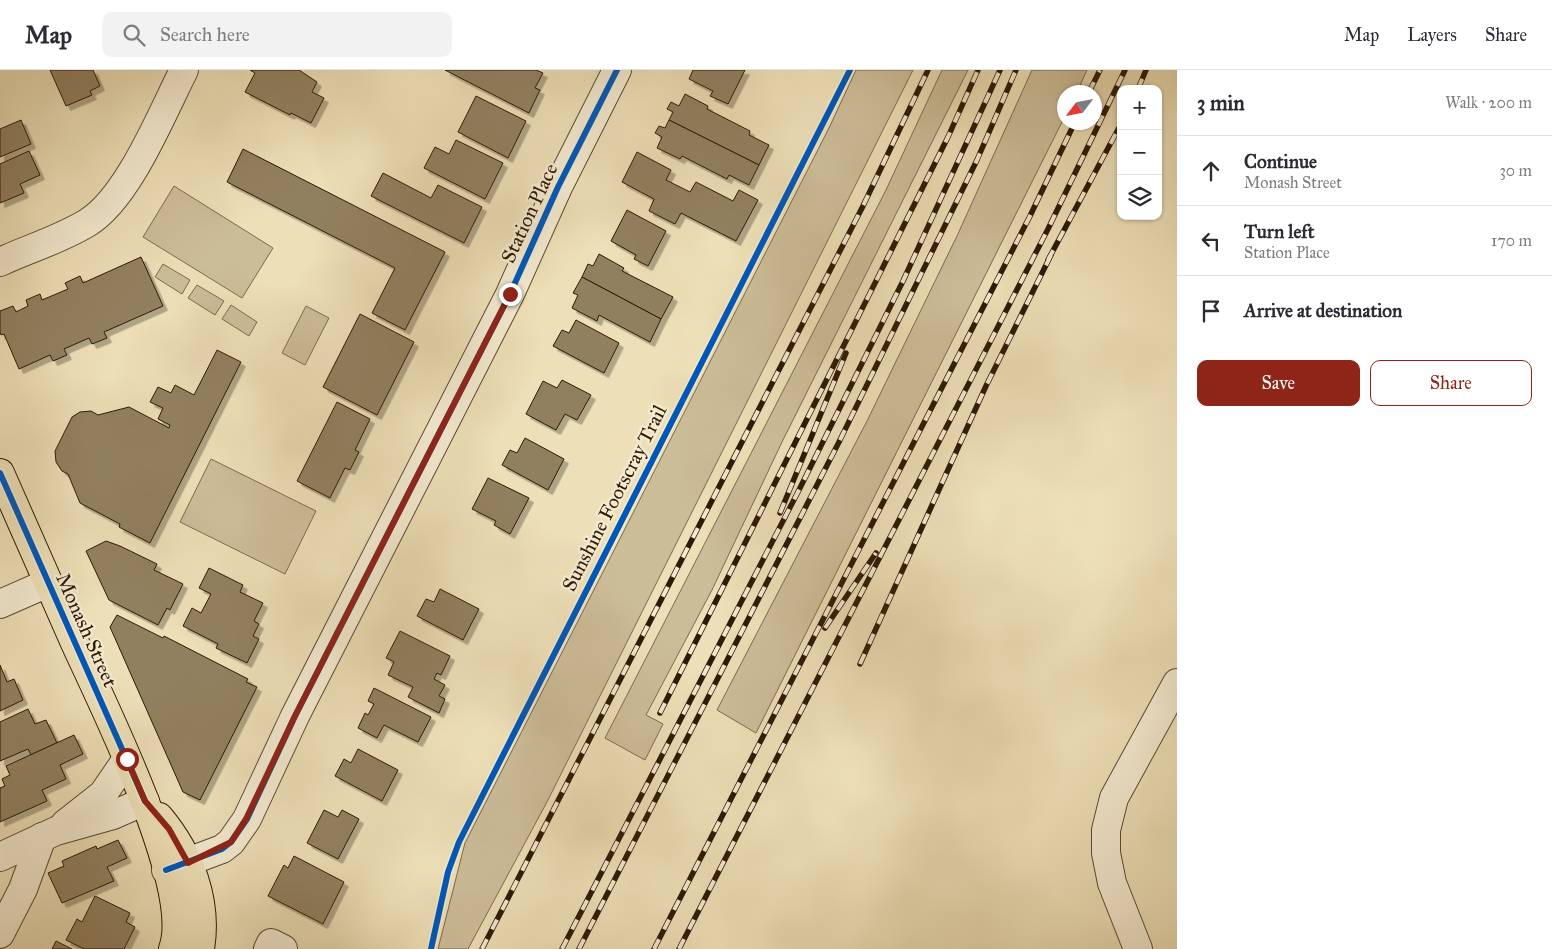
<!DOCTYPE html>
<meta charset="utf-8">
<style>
:root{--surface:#fff;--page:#f2f2f3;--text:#2b2b33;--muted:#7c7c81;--line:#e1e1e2;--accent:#8f2418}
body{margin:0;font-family:"IM FELL Great Primer",serif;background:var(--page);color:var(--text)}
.controls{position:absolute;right:15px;top:15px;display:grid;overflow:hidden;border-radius:10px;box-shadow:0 1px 4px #0004}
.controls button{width:45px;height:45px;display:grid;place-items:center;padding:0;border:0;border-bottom:1px solid var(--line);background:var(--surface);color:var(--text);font:25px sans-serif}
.compass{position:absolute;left:1057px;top:15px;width:45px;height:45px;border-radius:50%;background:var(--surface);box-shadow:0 1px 4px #0004;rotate:238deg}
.stop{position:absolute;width:15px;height:15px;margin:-11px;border:4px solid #8f2418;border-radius:50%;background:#fff}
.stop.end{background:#8f2418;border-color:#fff;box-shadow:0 1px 5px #0008}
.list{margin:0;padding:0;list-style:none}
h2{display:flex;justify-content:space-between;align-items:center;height:65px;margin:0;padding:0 20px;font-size:21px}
h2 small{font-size:16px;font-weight:400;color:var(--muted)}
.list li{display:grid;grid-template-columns:32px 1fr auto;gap:15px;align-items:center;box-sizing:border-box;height:70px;padding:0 20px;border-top:1px solid var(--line)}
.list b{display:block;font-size:19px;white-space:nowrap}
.list p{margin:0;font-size:16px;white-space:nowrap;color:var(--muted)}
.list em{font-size:16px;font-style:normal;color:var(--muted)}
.actions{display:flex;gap:10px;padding:15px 20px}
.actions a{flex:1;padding:11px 0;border:1px solid var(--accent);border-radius:10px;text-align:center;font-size:18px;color:var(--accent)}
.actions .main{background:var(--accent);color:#fff}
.icon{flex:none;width:28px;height:28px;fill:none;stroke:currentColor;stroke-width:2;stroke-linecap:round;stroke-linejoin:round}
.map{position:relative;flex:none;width:1177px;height:879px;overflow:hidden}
header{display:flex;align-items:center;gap:30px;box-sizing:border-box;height:70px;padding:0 25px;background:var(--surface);border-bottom:1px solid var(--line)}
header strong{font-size:24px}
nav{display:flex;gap:28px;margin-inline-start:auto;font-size:18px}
.search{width:350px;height:45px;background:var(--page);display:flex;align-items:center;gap:12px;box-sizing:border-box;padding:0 18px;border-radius:10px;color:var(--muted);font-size:19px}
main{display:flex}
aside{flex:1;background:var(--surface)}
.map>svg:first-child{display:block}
.green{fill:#ccbd99;stroke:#7c6b4e}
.building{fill:#918061;stroke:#2d1904;filter:url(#shadow)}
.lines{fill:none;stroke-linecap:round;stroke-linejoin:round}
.minor-casing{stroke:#5d4a31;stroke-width:30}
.major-casing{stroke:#2d1904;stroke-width:30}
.minor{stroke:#f3ead0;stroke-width:28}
.major{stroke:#eddfb7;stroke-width:28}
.rail-casing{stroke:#2d1904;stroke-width:5.5}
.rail{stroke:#f3ead0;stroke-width:4;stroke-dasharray:11;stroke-linecap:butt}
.cycleway-casing{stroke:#f3ead0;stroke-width:9}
.cycleway{stroke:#0057b8;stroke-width:6}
.route{stroke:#8f2418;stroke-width:6}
.labels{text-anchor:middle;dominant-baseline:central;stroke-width:5;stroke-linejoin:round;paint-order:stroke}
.street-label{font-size:20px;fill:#2d1904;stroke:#f3ead0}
</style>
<header>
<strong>Map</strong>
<div class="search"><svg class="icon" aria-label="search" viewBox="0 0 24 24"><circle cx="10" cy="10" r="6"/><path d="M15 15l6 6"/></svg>Search here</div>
<nav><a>Map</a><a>Layers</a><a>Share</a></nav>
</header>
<main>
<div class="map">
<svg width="1177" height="879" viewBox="0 0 1177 879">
<defs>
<filter id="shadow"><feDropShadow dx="4.5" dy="4.5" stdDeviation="0" flood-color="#0004"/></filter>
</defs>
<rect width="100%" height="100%" fill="#eddfb7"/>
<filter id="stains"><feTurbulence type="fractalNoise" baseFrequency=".004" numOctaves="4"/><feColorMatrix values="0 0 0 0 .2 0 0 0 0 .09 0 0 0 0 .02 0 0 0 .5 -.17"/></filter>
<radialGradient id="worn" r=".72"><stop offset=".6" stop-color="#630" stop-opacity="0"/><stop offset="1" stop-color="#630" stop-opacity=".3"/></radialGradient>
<g class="green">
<polygon points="856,0 913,0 548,730 468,879 438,879 465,773 829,58"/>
<polygon points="942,0 968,0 782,372 712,520 646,645 663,654 645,690 605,668 885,122"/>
<polygon points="1032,0 1087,0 1077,22 1064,22 1064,48 756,663 717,640 867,351 957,166"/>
<polygon points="174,116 273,178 242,228 143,167"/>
<polygon points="163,194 190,210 182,224 155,207"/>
<polygon points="197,215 224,231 215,245 188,228"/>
<polygon points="231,235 257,252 249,266 222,249"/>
<polygon points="306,236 329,248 305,295 282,283"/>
<polygon points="211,389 316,441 285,504 180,452"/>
</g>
<g class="building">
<polygon points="50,0 93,0 100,16 90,21 92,25 66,36"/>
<polygon points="250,0 299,0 317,12 312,22 324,28 311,53 291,43 290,45 245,22 255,3"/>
<polygon points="445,0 536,0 543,3 535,18 540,20 529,43"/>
<polygon points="693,0 745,0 728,34 710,26 713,21 689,9"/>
<polygon points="685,24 708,36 707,39 750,61 749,65 769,75 759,95 669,50 673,42 667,39 671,32 679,36"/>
<polygon points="476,26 526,51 508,88 458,62"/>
<polygon points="21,50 31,74 0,87 0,59"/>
<polygon points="669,50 759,95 749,115 729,105 727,109 682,86 680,89 657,78 662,67 655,63 659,56 665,58"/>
<polygon points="456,70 503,93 485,129 424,98 435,77 449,84"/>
<polygon points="243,79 445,182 405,260 372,243 395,198 227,112"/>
<polygon points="29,81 40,105 20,114 24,123 0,133 0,94"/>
<polygon points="637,82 671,100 666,110 690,122 696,112 733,131 739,120 758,130 736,171 681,143 675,154 649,141 654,129 622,112"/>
<polygon points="383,103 431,128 438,115 482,137 464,173 371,126"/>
<polygon points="627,140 666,161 648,196 634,189 636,185 611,171"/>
<polygon points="599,184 624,198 622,201 673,227 661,249 582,207 588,194 593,196"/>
<polygon points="141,187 163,236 104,262 107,268 92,274 89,268 64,279 67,285 53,291 50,285 19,299 4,264 1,265 0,262 0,241 13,236 16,242 28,236 26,230 40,224 42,230 68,219 65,213 80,206 83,213"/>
<polygon points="582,207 661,249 650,272 599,245 597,251 572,238 578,225 573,223"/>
<polygon points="360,244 414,272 377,345 323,317"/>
<polygon points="576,250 619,273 604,303 553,276 562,260 569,263"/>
<polygon points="217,280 241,292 150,473 119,457 120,454 80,433 68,404 62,401 56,392 55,381 72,347 80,342 91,341 98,345 129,337 169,358 170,355 158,349 163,338 150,332 158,317 171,323 175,315 194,325"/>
<polygon points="562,310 591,325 577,350 565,344 556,360 526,344 543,311 557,318"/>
<polygon points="337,332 370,349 355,380 359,382 350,400 345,398 330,428 297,411"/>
<polygon points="525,368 564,389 548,420 502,395 510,380 517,383"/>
<polygon points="488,408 529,428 510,464 494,455 496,451 472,439"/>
<polygon points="106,471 120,476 157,494 154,500 183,514 170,540 167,538 158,555 109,530 86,481"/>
<polygon points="209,498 243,515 240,522 263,533 254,551 259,554 253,566 259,569 247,593 216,578 218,574 183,556 192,538 201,543 211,524 199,518"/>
<polygon points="440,519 479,539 463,570 417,546 426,529 434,532"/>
<polygon points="117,545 163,568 164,566 248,609 246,612 257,617 200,730 183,722 110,557"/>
<polygon points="400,561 450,586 441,605 437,603 434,609 445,615 439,626 445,629 439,643 408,627 413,617 388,605 394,592 386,588"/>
<polygon points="0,595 7,612 14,609 23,630 0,641"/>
<polygon points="374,618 431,647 418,672 384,655 377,668 358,658 365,643 368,645 374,634 368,631"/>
<polygon points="28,639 35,654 46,650 57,673 31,685 28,679 0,691 0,652"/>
<polygon points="74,665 83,684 60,695 66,709 42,720 47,731 0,752 0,718 5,716 2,709 10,705 6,696"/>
<polygon points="358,679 398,700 382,731 335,706 344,689 351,693"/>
<polygon points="324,740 338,747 342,740 359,749 338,789 307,773"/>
<polygon points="118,770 127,788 107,797 114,811 62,833 48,803 64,796 62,791 96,776 97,779"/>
<polygon points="294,786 344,812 323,854 268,826 284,795 288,798"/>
<polygon points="95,826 130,843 126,852 135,857 124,879 84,879 66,870 77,849 82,852"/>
<polygon points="56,871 72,879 52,879"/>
</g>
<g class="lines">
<g class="minor-casing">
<g id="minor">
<path d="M0,192c28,-13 61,-23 87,-39 41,-24 75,-110 97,-153"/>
<polyline points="0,534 48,513"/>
<polyline points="65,754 103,724 127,689"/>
<polyline points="0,787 56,761 113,745 145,731"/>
<polyline points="166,800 222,779 231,772 247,749 295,646 510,224 558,117 617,0"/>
<polyline points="0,864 23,819 42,767"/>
<polyline points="268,879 271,873 283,879"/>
<polyline points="1138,879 1112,813 1106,783 1106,760 1114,728 1177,613"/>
</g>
</g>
<g class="major-casing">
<g id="major">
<path d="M0,403c25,56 50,113 75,170 28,62 120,244 98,306"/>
<path d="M159,747c31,37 49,84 41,132"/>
</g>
</g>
<use href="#minor" class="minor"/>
<use href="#major" class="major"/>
<g class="rail-casing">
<g id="rail">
<polyline points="1138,19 1146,0"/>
<polyline points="1089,22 1100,0"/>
<polyline points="1048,190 1121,54"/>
<polyline points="780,443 846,283"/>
<polyline points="825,558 876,483"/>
<polyline points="860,594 986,316 1051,185"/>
<polyline points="660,643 948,67 978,0"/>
<polyline points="482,879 862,138 928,0"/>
<polyline points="562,879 799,420 903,211 1000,0"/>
<polyline points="579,879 839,372 977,90 1016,0"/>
<polyline points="654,879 1030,146 1075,52"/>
<polyline points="679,879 1048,159 1125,0"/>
</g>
</g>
<use href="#rail" class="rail"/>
<g class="cycleway-casing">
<g id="cycleway">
<polyline points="0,403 145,731"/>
<polyline points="166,800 222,779 231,772 247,749 295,646 510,224 558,117 617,0"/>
<polyline points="431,879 448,802 459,772 850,0"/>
</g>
</g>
<use href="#cycleway" class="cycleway"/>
</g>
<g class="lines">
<polyline class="route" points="127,689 145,731 169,759 188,793 231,772 246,749 295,646 510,224"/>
</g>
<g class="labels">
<g class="street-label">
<text transform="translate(529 143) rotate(-65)">Station Place</text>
<text transform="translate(614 428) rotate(-63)">Sunshine Footscray Trail</text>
<text transform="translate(87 560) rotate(66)">Monash Street</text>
</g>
</g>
<rect width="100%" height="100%" filter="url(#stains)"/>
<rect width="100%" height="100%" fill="url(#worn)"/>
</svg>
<div class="controls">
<button>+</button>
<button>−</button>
<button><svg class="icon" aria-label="layers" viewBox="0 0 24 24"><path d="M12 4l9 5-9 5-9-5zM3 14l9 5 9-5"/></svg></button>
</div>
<svg class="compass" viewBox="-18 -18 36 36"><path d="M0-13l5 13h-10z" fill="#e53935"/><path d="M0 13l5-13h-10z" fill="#7c7c81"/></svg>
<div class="stop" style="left:127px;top:689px"></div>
<div class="stop end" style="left:510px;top:224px"></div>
</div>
<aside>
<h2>3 min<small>Walk · 200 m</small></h2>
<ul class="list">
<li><svg class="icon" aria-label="ahead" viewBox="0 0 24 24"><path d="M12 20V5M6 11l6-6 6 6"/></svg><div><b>Continue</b><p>Monash Street</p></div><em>30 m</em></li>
<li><svg class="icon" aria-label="left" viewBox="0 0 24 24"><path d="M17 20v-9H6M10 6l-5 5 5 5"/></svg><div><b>Turn left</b><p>Station Place</p></div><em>170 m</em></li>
<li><svg class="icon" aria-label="arrive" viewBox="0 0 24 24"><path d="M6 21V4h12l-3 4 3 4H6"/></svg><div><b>Arrive at destination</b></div></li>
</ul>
<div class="actions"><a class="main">Save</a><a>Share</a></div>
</aside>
</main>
